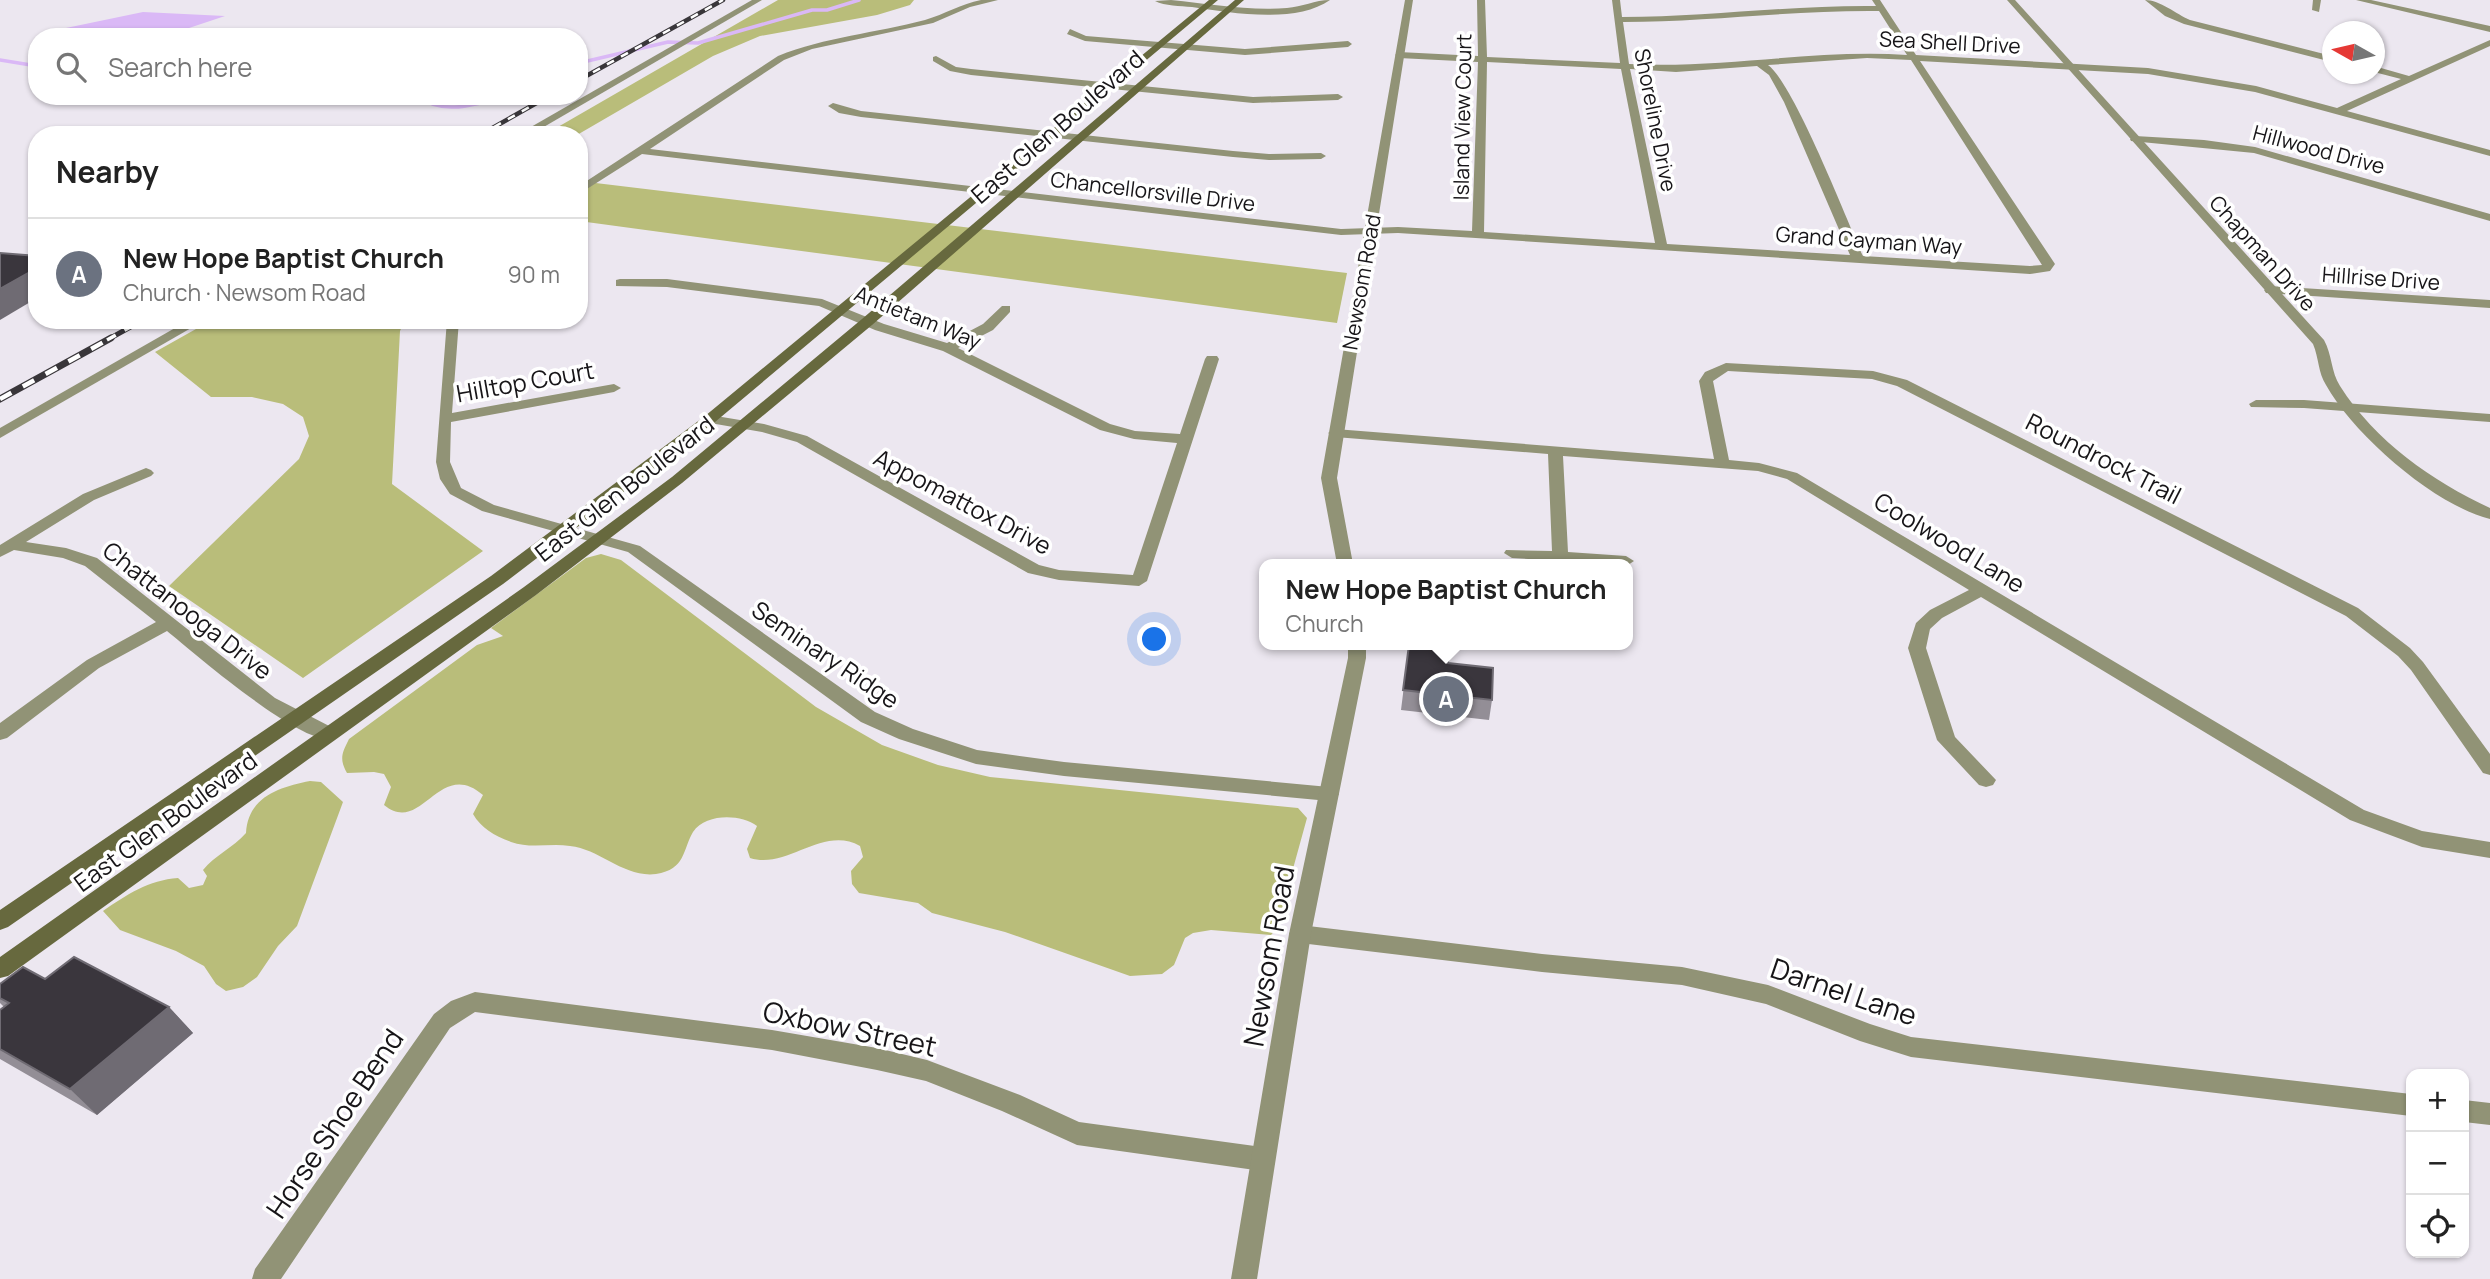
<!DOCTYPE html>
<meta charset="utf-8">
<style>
:root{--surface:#fff;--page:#f6f6f6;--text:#222;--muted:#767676;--line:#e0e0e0;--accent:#d93025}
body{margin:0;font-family:Manrope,sans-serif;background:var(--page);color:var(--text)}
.controls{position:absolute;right:21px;bottom:21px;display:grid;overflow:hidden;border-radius:14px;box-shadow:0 2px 5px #0004}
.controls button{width:63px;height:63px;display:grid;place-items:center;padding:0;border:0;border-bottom:2px solid var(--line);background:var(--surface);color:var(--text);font:35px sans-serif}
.compass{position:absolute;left:2322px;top:21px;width:63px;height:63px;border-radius:50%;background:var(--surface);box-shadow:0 2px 5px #0004;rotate:278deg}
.you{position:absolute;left:1155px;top:640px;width:24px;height:24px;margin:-18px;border:5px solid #fff;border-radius:50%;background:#1a73e8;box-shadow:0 0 0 10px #1a73e833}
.badge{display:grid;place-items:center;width:46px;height:46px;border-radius:50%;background:var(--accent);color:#fff;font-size:23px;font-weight:700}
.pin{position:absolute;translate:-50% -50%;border:4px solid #fff;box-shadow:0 2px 7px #0006}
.popup{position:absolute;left:1259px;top:559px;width:374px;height:91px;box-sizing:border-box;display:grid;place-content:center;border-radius:14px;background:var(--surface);filter:drop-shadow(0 2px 5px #0005);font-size:23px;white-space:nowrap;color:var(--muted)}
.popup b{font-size:26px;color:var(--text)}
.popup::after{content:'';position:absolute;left:50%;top:100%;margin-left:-14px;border:14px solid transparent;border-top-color:var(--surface)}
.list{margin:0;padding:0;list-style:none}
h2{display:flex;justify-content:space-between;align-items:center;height:91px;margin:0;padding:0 28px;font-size:30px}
h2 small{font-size:23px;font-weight:400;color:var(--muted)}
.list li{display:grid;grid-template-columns:46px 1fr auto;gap:21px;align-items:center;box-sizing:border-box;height:112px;padding:0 28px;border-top:2px solid var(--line)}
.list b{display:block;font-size:26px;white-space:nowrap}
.list p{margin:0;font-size:23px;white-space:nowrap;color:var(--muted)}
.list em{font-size:23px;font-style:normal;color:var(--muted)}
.icon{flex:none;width:38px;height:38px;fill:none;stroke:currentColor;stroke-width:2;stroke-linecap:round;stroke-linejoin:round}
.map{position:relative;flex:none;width:2490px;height:1279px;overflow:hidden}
.search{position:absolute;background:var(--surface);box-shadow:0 2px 5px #0004;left:28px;top:28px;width:560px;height:77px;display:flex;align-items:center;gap:18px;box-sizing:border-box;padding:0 24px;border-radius:28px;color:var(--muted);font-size:26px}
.panel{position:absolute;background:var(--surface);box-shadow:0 2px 5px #0004;left:28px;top:126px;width:560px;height:203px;border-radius:28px}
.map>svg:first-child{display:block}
.green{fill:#b9bd7a}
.water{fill:#dab8f6}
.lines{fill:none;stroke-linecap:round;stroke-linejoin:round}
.stream{stroke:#dab8f6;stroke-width:3.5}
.minor{fill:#919376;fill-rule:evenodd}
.tertiary{fill:#919376;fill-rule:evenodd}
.secondary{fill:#67693e;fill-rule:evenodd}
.rail-far2-casing{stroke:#39363a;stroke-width:4.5}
.rail-far1-casing{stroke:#39363a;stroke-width:5}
.rail-casing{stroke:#39363a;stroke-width:7}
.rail-far2{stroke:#fff;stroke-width:2.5;stroke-dasharray:8;stroke-linecap:butt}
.rail-far1{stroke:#fff;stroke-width:3.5;stroke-dasharray:10;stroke-linecap:butt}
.rail{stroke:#fff;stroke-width:4.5;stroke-dasharray:13;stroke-linecap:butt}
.wall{fill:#938e96}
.shaded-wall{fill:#6f6b73}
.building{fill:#3a363d;stroke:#6f6b73;stroke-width:2}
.labels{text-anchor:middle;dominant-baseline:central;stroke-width:7;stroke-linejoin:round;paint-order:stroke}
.far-street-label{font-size:21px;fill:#171518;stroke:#fff}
.street-label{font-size:24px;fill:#171518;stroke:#fff}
.near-street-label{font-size:28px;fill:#171518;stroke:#fff}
</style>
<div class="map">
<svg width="2490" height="1279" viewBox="0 0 2490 1279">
<rect width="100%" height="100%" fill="#ece7f0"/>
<g class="green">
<polygon points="778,0 914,0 910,5 877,15 760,36 713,56 577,135 544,135"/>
<polygon points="579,181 1347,273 1337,323 579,221"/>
<polygon points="212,320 405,320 400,331 392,484 483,551 303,678 169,586 299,459 309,436 303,417 283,404 252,397 211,397 155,352"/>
<path d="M601,554l20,6 195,147 66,38 56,20 52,12 308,31 9,10 -24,87 -4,21 -8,9 -60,-5 -18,3 -8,5 -11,27 -12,9 -32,2 -125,-44 -73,-19 -14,-10 -59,-10 -7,-9 -1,-13 12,-14 -3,-11c-37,-21 -73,24 -110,12l-3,-9 10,-23c-16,-12 -51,-13 -64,6 -11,19 -7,37 -37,42 -32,4 -56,-25 -86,-28 -20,-3 -40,3 -59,-4 -16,-6 -30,-14 -38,-28l10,-19c-44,-38 -61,41 -99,10l7,-18 -7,-13 -10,-2 -27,1c-8,-14 -5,-20 2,-34l128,-94 26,-9 -12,-8 95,-70z"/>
<path d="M310,781l11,1 22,20 -46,124 -19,20 -21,31 -14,10 -17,4 -10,-7 -12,-18 -28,-15 -56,-21 -17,-19c23,-16 46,-31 75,-33l11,10 14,-3 4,-9 -4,-6c12,-15 30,-22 43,-37 2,-36 33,-46 64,-52z"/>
</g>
<polygon class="water" points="143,12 225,16 177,32 66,28"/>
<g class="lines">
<g class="stream">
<polyline points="0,60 37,66"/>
<polyline points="579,63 668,42 698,43 812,10 827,10 859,0"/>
<path d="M418,96c25,21 61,7 90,0"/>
</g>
<g class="minor">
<path d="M981,0h17l-28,7 -37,16 -121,26 -28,11 -134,89 691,80 57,-2 74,4 6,-169 -79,-4 -4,-3 4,-3 79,4 -1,-56h8l2,57 133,6 -8,-63h8l2,17c85,0 169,-12 254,-11l-4,-6h8l36,55 232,13 108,18 81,22 64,-29 -27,-7v-6l35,10 81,-36v6l-143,65 143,39v6l-235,-64 -107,-18 -228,-13 135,203 -5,7 -20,3 -632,-41 -57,2 -699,-81 -63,40v-8l199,-130c47,-19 98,-23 147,-36 20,-6 36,-16 56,-20zM1879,11l28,44c-93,-6 -185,14 -278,9l-6,-42c86,0 171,-12 256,-11zM1867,58l44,2 131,205 -12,1 -167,-10c-17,-38 -69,-172 -95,-191zM1487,62l134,7 34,174 -171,-11zM1757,66l12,9 15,27 66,153 -183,-11 -37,-175 46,3z"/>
<path d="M1171,0c39,4 77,11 116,8 15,-1 28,-8 43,-8 -34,24 -99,13 -138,7 -12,-1 -27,-1 -37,-6z"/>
<path d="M2145,0c15,0 31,14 45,20l142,36v6l-148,-38 -19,-8z"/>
<polygon points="2313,0 2321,0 2319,12 2312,10"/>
<polygon points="1070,29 1086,36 1245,49 1348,41 1352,44 1348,47 1245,55 1085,41 1067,34"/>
<polygon points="936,56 956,67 971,69 1253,97 1338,94 1343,97 1338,100 1253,103 971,75 950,71 933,61 933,57"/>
<polygon points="833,103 861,111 1233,151 1269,154 1321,153 1326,156 1321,159 1269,160 1233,157 861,117 839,113 828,106"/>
<polygon points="2135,136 2204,140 2255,147 2490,214 2490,221 2254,153 2131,141 2130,139"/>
<polygon points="620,279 667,279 822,299 884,324 947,343 983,324 1002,306 1010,306 1010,312 993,330 958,348 1110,424 1135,431 1180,434 1205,359 1207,356 1217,356 1219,359 1147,581 1139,586 1059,580 1028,573 797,442 762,432 710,423 703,419 710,415 764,424 807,436 1039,565 1059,570 1133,575 1177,443 1134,439 1100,430 943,351 875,330 819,306 667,287 616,286 616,280"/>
<polygon points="2270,286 2490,300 2490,308 2266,293 2264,290"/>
<polygon points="447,320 459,320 452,413 614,384 621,388 614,392 451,422 450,462 461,488 494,505 640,546 875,712 913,729 977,750 1064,762 1329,787 1336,789 1339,794 1336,799 1329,801 1064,776 976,764 899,739 861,722 628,552 482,511 450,494 440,479 436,462"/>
<polygon points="1726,363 1873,371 1907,380 2358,608 2410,648 2423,662 2490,754 2490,775 2483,773 2411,670 2398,656 2346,616 1897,386 1872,379 1728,371 1713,381 1729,460 1759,463 1797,473 2364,810 2422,831 2490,842 2490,858 2422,847 2350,820 1981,597 1942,618 1930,629 1926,648 1955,737 1996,780 1993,785 1986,787 1979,785 1937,740 1908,648 1916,623 1930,610 1969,590 1787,479 1758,471 1563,456 1568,552 1626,556 1634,561 1628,565 1512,558 1504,553 1506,550 1552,551 1548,454 1335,437 1328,433 1335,429 1714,459 1699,381 1705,372"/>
<polygon points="2256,400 2304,400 2490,414 2490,422 2304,408 2251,407 2249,404"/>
<path d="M146,468l5,2 3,3 -3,3 -57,24 -68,42 40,6 31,10 178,140 60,31 2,5 -2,5c-32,9 -141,-86 -168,-108l-68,37 -92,70 -7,2v-17l87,-63 69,-38 -71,-56 -22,-8 -49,-8 -14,7v-12l83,-51z"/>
<polygon points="1300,925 1542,954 1682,967 1768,985 1870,1024 1911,1037 2411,1094 2411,1116 1911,1057 1860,1041 1766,1004 1682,985 1542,972 1300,943 1292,940 1289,934 1292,928"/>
<polygon points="475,992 772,1030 877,1048 927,1060 1020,1095 1079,1122 1262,1147 1271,1151 1275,1159 1271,1167 1262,1171 1077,1145 1002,1111 926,1081 877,1070 772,1050 475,1012 450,1028 281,1279 252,1279 255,1269 434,1014 451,1001"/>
<polygon points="2464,1100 2490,1103 2490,1125 2464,1122"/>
</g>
<g class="tertiary">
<polygon points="752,0 762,0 530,135 517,135"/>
<polygon points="1405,0 1413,0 1337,478 1353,564 1337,564 1321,478"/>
<path d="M2007,0h8l309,340c8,14 7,32 16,46 35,55 92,95 150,122v11c-56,-14 -136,-84 -164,-134 -8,-12 -7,-27 -13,-41z"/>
<polygon points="2356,0 2371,0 2490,26 2490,32"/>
<polygon points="189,320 205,320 0,438 0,428"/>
<polygon points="1348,645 1366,645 1366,658 1311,934 1257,1279 1231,1279 1289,934 1348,658"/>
</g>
<g class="secondary">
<polygon points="1209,0 1218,0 715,422 503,584 8,927 0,930 0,910 491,576 705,416"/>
<polygon points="1235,0 1244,0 872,325 682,483 536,595 8,976 0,978 0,957 524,587 672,477 862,319"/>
</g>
<g class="rail-far2-casing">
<g id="rail-far2">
<polyline points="579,80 723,0"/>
<polyline points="480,135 549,96"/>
</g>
</g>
<g class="rail-far1-casing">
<polyline id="rail-far1" points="107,340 143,320"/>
</g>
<g class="rail-casing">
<polyline id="rail" points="0,399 111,338"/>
</g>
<use href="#rail-far2" class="rail-far2"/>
<use href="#rail-far1" class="rail-far1"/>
<use href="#rail" class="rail"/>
</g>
<g class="wall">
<polygon points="1409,645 1448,663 1492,700 1489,720 1401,710"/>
<polygon points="45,979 169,1007 193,1033 97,1115 0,1059 0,1010 4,1007 0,1003 0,984"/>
</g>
<g class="shaded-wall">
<polygon points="37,268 37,298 0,320 0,289"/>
<polygon points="169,1007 193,1033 97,1115 70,1089"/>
</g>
<g class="building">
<polygon points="0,253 37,256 37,268 0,289"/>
<polygon points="1409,645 1429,645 1449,647 1448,663 1493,668 1492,700 1403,690"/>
<polygon points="74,957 169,1007 70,1089 0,1049 0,1010 9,1003 0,998 0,984 23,967 45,979"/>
</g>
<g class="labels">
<g class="far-street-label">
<text transform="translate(1950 42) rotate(3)">Sea Shell Drive</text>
<text transform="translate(1462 117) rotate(-89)">Island View Court</text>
<text transform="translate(1656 120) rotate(79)">Shoreline Drive</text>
<text transform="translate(2319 149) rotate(15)">Hillwood Drive</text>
<text transform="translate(1153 191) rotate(7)">Chancellorsville Drive</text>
<text transform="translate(1869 240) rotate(4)">Grand Cayman Way</text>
<text transform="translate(2263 253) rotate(48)">Chapman Drive</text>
<text transform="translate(2381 278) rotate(4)">Hillrise Drive</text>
<text transform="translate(1361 282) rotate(-80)">Newsom Road</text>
<text transform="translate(918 317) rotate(22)">Antietam Way</text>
</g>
<g class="street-label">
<text transform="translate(1057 126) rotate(-41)">East Glen Boulevard</text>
<text transform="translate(525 381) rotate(-10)">Hilltop Court</text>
<text transform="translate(2104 458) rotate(27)">Roundrock Trail</text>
<text transform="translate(624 488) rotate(-38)">East Glen Boulevard</text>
<text transform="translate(963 501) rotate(28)">Appomattox Drive</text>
<text transform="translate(1950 542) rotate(31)">Coolwood Lane</text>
<text transform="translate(188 610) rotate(38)">Chattanooga Drive</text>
<text transform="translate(826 654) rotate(34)">Seminary Ridge</text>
<text transform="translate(165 821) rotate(-36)">East Glen Boulevard</text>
</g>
<g class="near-street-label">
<text transform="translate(1268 956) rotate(-80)">Newsom Road</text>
<text transform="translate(1844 991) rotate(19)">Darnel Lane</text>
<text transform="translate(850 1028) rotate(12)">Oxbow Street</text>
<text transform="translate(334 1123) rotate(-56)">Horse Shoe Bend</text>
</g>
</g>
</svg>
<div class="controls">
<button>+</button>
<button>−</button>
<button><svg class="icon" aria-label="locate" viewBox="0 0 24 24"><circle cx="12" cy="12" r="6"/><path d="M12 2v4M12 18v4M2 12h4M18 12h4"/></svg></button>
</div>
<svg class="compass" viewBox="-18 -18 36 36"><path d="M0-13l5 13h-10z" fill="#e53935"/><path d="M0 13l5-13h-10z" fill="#767676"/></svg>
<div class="you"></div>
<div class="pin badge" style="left:1446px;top:699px;background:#6b7280">A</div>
<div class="popup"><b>New Hope Baptist Church</b>Church</div>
<div class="search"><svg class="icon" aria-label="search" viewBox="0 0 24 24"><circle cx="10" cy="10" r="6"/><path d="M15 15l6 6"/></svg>Search here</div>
<section class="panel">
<h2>Nearby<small></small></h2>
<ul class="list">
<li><span class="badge" style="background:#6b7280">A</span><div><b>New Hope Baptist Church</b><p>Church · Newsom Road</p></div><em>90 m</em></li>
</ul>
</section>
</div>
